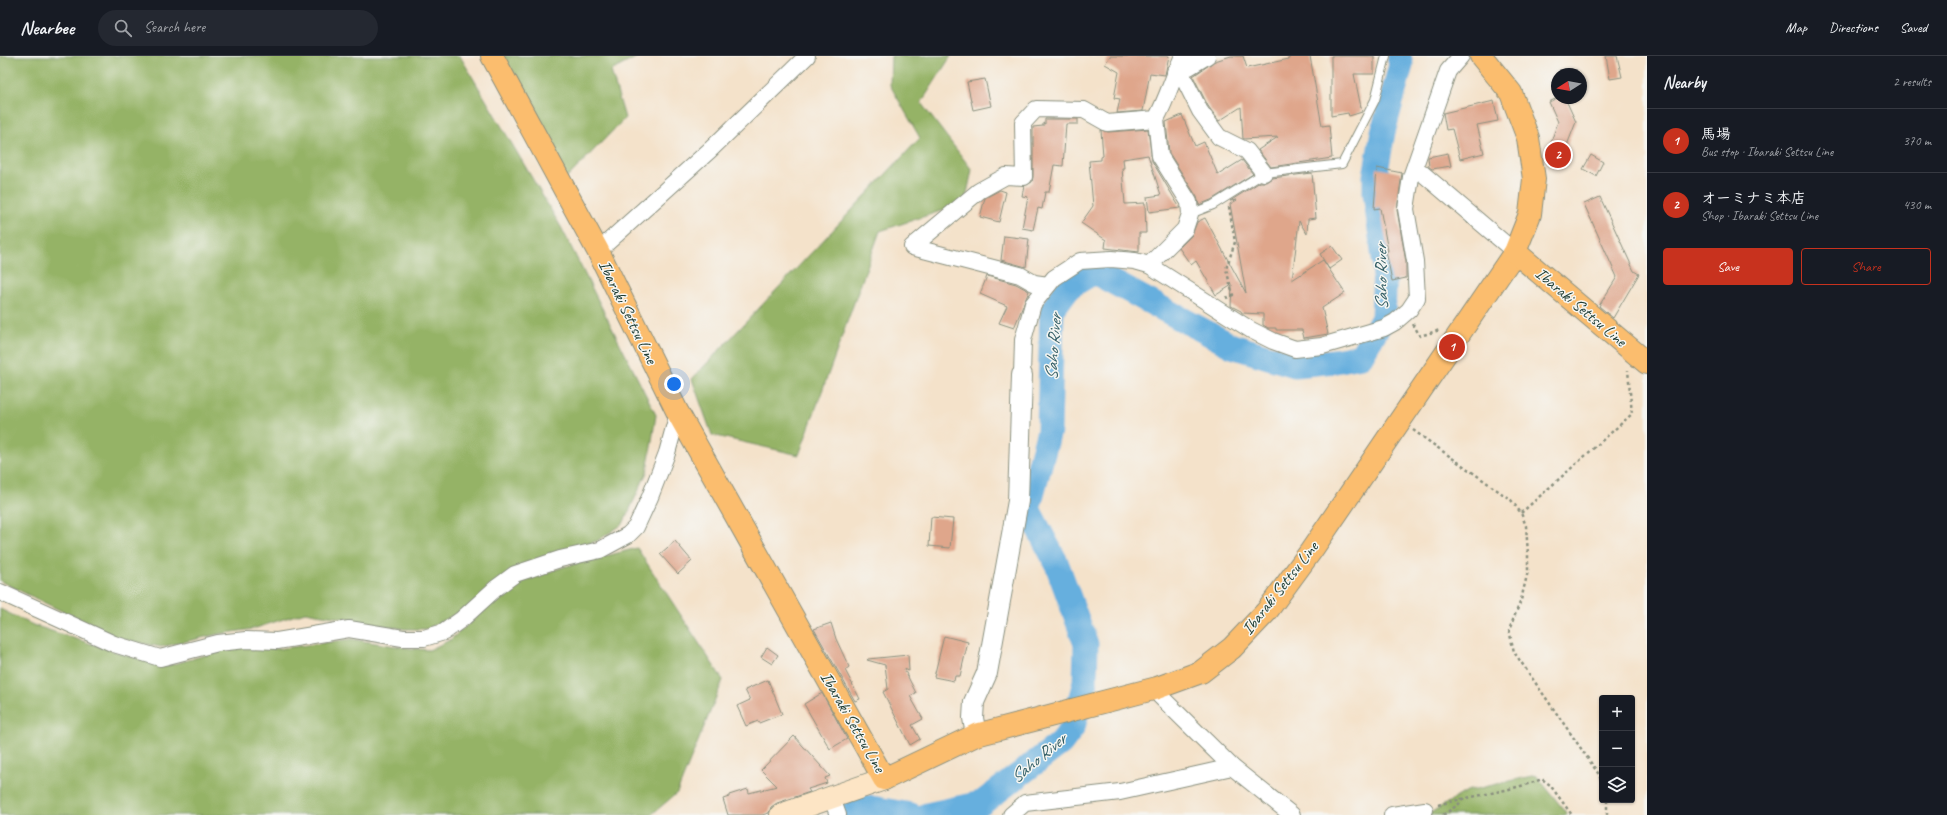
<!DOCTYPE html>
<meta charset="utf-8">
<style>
:root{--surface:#171b24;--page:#242831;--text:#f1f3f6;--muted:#9ea1a6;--line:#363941;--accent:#c8321e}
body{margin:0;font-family:Caveat,"Klee One",sans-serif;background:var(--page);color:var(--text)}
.controls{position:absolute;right:12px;bottom:12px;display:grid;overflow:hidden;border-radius:4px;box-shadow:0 1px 3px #0004}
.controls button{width:36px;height:36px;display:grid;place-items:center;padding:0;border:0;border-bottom:1px solid var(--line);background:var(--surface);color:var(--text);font:20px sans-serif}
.compass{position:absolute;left:1551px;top:12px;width:36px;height:36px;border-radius:50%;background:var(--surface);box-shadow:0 1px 3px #0004;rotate:259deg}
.you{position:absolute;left:674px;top:328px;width:14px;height:14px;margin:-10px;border:3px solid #fff;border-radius:50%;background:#1a73e8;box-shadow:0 0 0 6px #1a73e833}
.badge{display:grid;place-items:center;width:26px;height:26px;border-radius:50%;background:var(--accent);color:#fff;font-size:13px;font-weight:700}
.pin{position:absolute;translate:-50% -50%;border:2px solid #fff;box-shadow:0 1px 4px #0006}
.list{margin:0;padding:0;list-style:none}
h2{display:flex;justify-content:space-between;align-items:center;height:52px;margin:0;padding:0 16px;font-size:17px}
h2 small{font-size:13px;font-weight:400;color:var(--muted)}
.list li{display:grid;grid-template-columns:26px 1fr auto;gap:12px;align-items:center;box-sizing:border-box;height:64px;padding:0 16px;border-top:1px solid var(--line)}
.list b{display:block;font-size:15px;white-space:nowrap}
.list p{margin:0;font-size:13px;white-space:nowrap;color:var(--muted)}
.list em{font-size:13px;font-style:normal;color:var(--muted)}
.actions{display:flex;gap:8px;padding:12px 16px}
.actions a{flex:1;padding:9px 0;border:1px solid var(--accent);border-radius:4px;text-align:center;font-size:14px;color:var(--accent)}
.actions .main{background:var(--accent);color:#fff}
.icon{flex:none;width:22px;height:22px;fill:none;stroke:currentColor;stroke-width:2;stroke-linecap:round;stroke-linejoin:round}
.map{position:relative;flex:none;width:1647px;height:759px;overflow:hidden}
header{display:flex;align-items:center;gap:24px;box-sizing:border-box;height:56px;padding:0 20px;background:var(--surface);border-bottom:1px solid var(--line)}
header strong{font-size:19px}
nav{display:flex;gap:22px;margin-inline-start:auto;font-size:14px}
.search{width:280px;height:36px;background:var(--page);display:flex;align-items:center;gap:10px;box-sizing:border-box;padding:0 14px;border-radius:22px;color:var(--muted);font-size:15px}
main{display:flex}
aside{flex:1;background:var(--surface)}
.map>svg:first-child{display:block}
.forest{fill:#95b366;stroke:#5a784d}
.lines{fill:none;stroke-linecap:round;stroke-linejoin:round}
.river{stroke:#66afde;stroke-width:25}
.building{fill:#dfa68b}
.service-casing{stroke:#8a907f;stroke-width:10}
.minor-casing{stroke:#8a907f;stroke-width:18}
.tertiary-casing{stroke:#8a907f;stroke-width:22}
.secondary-casing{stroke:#8a907f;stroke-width:24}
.primary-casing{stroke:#8a907f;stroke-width:24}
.path{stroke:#8a907f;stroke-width:2.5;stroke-dasharray:3 3;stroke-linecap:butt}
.service{stroke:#fff;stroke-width:8}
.minor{stroke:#fff;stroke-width:16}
.tertiary{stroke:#fff;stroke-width:20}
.secondary{stroke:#fde5c5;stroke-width:22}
.primary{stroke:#fbbd6e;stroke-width:22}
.labels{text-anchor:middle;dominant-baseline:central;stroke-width:3;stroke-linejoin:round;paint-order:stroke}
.street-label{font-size:17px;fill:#1f3d34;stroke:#f6f6f2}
.water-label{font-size:18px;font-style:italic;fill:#345f67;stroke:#f6f6f2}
</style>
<header>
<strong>Nearbee</strong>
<div class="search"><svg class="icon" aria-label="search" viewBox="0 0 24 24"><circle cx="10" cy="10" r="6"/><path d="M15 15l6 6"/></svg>Search here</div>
<nav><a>Map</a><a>Directions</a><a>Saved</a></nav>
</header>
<main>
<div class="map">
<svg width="1647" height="759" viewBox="0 0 1647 759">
<rect width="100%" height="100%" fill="#f6f6f2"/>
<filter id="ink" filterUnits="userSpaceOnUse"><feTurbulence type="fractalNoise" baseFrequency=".025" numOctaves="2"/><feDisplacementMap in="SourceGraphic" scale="8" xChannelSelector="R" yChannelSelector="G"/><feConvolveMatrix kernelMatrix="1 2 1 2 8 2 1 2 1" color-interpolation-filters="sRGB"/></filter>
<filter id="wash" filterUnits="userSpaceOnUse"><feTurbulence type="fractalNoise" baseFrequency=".012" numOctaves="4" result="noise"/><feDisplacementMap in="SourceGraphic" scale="16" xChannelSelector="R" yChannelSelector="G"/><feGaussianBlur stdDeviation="0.9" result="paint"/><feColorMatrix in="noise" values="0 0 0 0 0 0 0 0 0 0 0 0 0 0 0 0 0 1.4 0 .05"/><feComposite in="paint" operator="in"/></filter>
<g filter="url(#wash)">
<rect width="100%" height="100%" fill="#f4e2ca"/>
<g class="forest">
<polygon points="0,0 460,0 561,171 656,359 647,416 623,468 597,485 558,496 461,555 427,573 404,573 305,556 253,573 219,578 161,591 117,582 0,525"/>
<polygon points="498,0 639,0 611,15 625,62 566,123"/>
<polygon points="891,0 951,0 921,47 972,114 965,147 880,175 799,399 712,379 692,323 920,82 890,29"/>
<polygon points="637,492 723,624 677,737 651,759 0,759 0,553 33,569 163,611 223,594 249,590 277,593 351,583 408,592 429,594 450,584 504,537 523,525 563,511"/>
<polygon points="1536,719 1568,759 1427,759 1467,735"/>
</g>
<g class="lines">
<g class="river">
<polyline points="841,759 860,750 911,759"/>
<polyline points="927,759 982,747 1061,687 1073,671 1085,626 1086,588 1056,506 1028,453 1049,375 1052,254 1069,231 1094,216 1232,290 1295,309 1335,305 1361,300 1383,262 1385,210 1375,137 1375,120 1383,76 1401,9 1399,0"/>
</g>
</g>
<g id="blocks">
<g class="building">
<polygon points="1110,0 1169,0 1165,19 1150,17 1143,55 1117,57 1120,43 1114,42 1119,16 1105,8"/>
<polygon points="1231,0 1243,0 1247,12 1289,3 1289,0 1310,0 1322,70 1329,69 1332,102 1271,111 1258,94 1278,81 1243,83 1241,51 1219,65 1208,50 1193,20 1215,5"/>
<polygon points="1331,0 1374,0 1374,18 1354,18 1362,56 1349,60 1348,57 1331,60"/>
<polygon points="1606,0 1617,0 1622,21 1610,23"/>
<polygon points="985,23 991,50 973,54 967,26"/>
<polygon points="1557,42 1565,42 1576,66 1564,97 1549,91 1558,66 1549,46"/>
<polygon points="1494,45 1498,65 1477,69 1484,97 1460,103 1452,73 1446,74 1443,57"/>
<polygon points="1182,59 1195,90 1204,86 1218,119 1242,104 1253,118 1211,144 1199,149 1197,141 1169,97 1166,66"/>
<polygon points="1045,63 1078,63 1078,68 1066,68 1063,110 1054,109 1049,136 1045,136 1042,153 1038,152 1033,174 1022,172 1028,141 1022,140 1024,130 1032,126 1033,121 1033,71 1043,70 1043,67 1045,68"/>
<polygon points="1148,73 1152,105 1180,152 1149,156 1147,141 1161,139 1148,99 1123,103 1124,112 1122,112 1125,148 1145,147 1146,177 1139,177 1139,196 1105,192 1106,184 1081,167 1093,150 1089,105 1101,104 1101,101 1103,100 1101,74 1108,76"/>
<polygon points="1448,97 1451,110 1432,113 1429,111 1428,101"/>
<polygon points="1591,99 1603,106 1596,120 1583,113"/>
<polygon points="1377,112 1402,117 1397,154 1406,206 1406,222 1392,225 1386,195 1388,195 1380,152 1374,153"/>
<polygon points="1312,117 1316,162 1308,163 1307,178 1299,165 1292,224 1323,204 1345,237 1322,252 1328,278 1304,282 1302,274 1276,274 1276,272 1268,272 1263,269 1263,258 1242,257 1241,255 1231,250 1232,229 1216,239 1196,205 1191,209 1179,192 1192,179 1197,166 1205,162 1246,237 1230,148 1237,144 1230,145 1260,126 1266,126 1272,122"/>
<polygon points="1000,134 1006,136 999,166 980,161 985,142"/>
<polygon points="1600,141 1634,215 1639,218 1613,262 1599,250 1617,221 1584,148"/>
<polygon points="1004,180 1029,183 1026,211 1001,204"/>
<polygon points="1332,190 1342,204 1329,213 1320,198"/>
<polygon points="987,220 1016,228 1029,235 1014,272 999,267 1007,250 980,238"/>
<polygon points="931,461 953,463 950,492 929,490"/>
<polygon points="675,485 692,505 678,518 660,498"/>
<polygon points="831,567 836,583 849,611 845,614 860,643 855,645 814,573"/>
<polygon points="944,580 968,586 960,620 955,620 954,625 934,621"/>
<polygon points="767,591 778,599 772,608 761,601"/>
<polygon points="908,599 909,615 904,613 916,637 910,640 923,663 912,669 920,683 910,689 883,636 888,633 885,609 867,604 868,603"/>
<polygon points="768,624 782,658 759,667 758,665 746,670 737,650 750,644 745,634"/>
<polygon points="822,637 847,683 830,693 804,648"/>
<polygon points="794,680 830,720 825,722 827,727 808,733 810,736 777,747 771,751 769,757 762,759 728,759 723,743 729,741 729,739 748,733 749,737 777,730 761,714"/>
</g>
</g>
</g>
<g filter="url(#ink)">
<use href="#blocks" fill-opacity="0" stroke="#8a907f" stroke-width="1"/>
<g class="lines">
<g class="service-casing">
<polyline id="service" points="1190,158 1213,149 1264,117 1342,108 1375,44 1386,0"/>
</g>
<g class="minor-casing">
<g id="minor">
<polyline points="1179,13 1200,55 1219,81 1247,95 1264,117"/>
<polyline points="1175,16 1189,11 1207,0"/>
<polyline points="1415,111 1515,196"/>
<polyline points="598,195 710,94 807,0"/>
<polyline points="1149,209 1185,173 1190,158 1189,146 1160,100 1156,63"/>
<path d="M1048,229l-14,-2 -14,-8 -108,-28 67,-56 27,-15 18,1 -1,-54 13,-14 48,1 23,13 49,-4c11,-20 17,-42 27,-63"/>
<polyline points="1022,319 1023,284 1033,248 1054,222 1080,205 1111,203 1135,205 1149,209 1251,274 1273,285 1295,293 1322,290 1384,272 1395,266 1409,254 1417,242 1415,205 1406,153 1411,121 1448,15 1461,0"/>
<polyline points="0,536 114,588 160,602 218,587 246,584 277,585 349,573 403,582 424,582 444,576 462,563 496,532 515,518 560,503 600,494 628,479 636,471 650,441 667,397 678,357"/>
<polyline points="1157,632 1160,640 1232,711 1292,759"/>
<polyline points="831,740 838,759"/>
<polyline points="1011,759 1025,747 1120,736 1232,711"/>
<polyline points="1392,759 1425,754"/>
</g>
</g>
<g class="tertiary-casing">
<polyline id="tertiary" points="976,679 973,662 974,646 987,617 1018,445 1022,319"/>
</g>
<g class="secondary-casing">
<polyline id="secondary" points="781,759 884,723"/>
</g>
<g class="primary-casing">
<g id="primary">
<polyline points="492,0 598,195 678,357 884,723 976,679 1157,632 1201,616 1232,592 1267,555 1311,495 1515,196 1530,158 1534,123 1528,82 1511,37 1481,0"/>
<polyline points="1515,196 1647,307"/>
</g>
</g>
<g class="path">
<polyline points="1226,242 1233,239 1226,213 1235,186 1229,151"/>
<polyline points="1413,268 1420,280 1440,274"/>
<polyline points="1413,374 1511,444 1521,457 1526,470 1528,498 1528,515 1521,544 1509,574 1514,596 1598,717 1602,726"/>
<polyline points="1521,457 1632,358 1628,314"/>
<polyline points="1607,744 1607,759"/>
<path d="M1438,749c35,-10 71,-13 104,-26l8,6 22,30"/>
<polyline points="1443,759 1459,748 1462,742"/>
</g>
<use href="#service" class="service"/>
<use href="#minor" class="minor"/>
<use href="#tertiary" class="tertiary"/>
<use href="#secondary" class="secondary"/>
<use href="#primary" class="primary"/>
</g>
</g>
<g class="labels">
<g class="street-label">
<text transform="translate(1581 251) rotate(40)">Ibaraki Settsu Line</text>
<text transform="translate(628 256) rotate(64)">Ibaraki Settsu Line</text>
<text transform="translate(1280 532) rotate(-52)">Ibaraki Settsu Line</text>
<text transform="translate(853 666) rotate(60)">Ibaraki Settsu Line</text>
</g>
<g class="water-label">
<text transform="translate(1381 221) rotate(-91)">Saho River</text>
<text transform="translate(1053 291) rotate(-86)">Saho River</text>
<text transform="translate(1038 702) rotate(-40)">Saho River</text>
</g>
</g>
</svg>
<div class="controls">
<button>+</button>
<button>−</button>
<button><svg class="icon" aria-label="layers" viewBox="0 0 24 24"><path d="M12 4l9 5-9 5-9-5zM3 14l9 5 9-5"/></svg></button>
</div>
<svg class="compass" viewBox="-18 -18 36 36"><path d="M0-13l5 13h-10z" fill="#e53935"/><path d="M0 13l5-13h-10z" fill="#9ea1a6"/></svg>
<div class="you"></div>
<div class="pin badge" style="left:1452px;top:291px">1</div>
<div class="pin badge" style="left:1558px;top:99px">2</div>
</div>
<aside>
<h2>Nearby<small>2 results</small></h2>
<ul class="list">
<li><span class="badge">1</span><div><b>馬場</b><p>Bus stop · Ibaraki Settsu Line</p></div><em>370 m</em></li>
<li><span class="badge">2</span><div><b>オーミナミ本店</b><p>Shop · Ibaraki Settsu Line</p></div><em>430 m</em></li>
</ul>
<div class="actions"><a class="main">Save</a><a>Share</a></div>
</aside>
</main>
